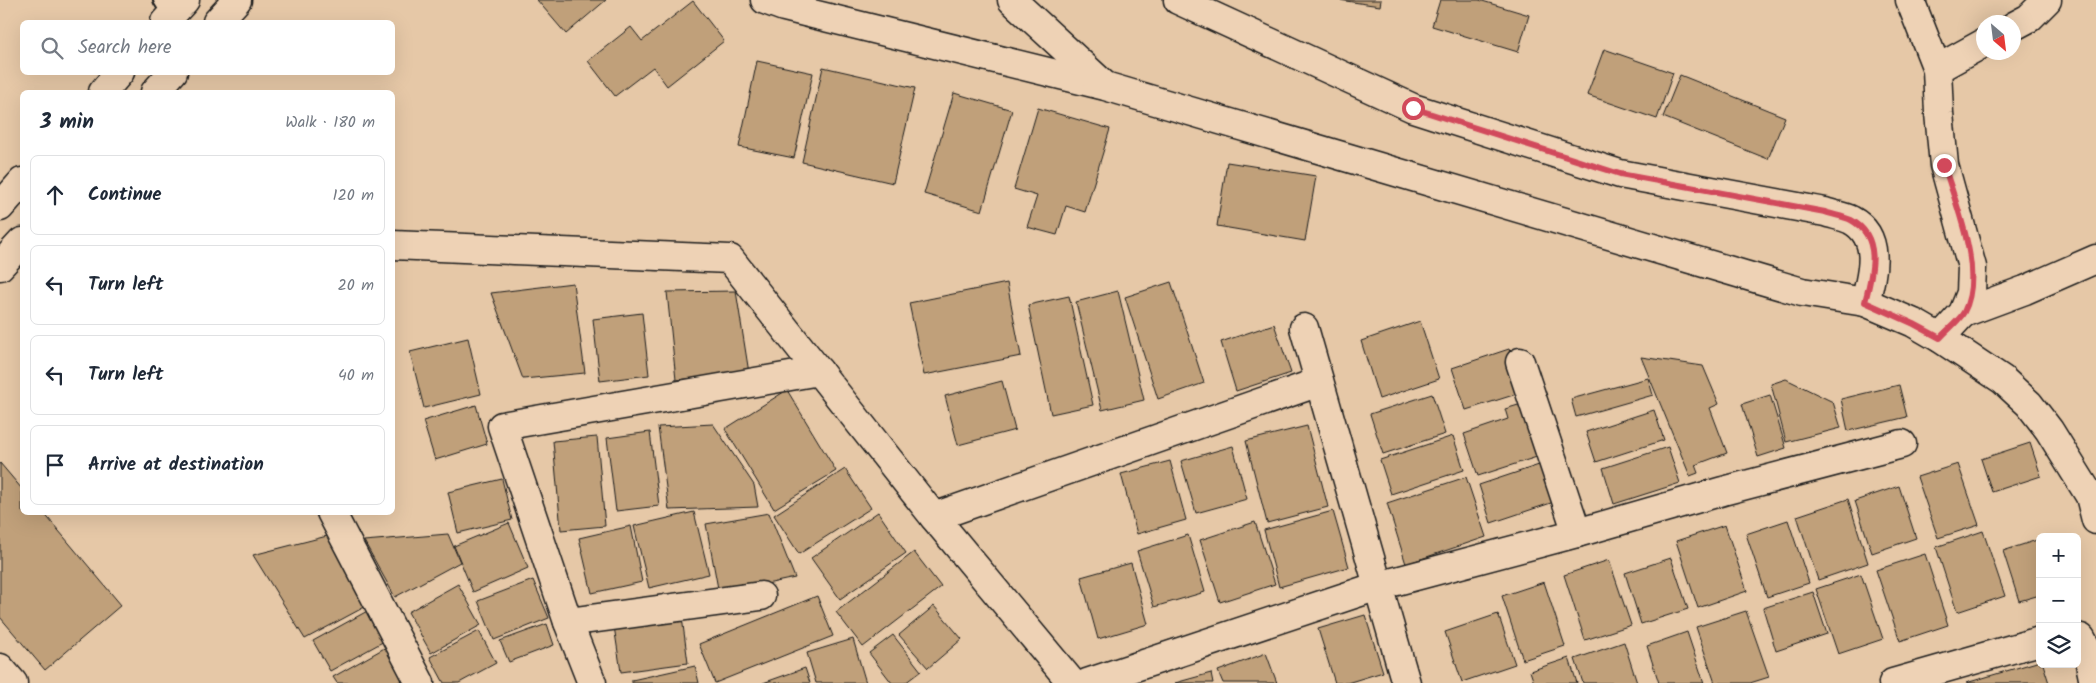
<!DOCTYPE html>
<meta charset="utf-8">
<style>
:root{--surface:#fff;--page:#f6f6f7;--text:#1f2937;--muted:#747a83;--line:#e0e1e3}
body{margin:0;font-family:Kalam,sans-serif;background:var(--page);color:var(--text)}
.controls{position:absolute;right:15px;bottom:15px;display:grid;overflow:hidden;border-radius:8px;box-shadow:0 5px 20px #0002}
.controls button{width:45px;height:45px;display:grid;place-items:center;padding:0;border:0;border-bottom:1px solid var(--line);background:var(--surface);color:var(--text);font:25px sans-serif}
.compass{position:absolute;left:1976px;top:15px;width:45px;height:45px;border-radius:50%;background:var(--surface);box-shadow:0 5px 20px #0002;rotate:152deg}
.stop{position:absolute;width:15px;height:15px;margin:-11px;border:4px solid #d1495b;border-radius:50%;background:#fff}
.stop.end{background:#d1495b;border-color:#fff;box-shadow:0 1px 5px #0008}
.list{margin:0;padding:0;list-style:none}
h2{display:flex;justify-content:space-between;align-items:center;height:65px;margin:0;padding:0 20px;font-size:21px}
h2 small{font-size:16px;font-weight:400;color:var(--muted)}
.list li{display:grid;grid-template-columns:32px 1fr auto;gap:15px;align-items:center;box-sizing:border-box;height:80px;margin:0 10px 10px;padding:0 10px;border:1px solid var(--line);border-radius:8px}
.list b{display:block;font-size:19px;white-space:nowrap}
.list em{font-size:16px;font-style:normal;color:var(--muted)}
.icon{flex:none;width:28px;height:28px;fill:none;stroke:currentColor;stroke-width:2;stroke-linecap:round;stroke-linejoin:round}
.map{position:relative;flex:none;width:2096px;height:683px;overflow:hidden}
.search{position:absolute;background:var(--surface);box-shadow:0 5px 20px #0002;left:20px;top:20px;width:375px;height:55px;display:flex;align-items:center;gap:12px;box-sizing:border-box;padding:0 18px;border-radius:8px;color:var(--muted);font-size:19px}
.panel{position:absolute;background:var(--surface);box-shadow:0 5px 20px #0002;left:20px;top:90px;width:375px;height:425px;border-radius:8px}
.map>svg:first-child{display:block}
.building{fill:#c0a07a;stroke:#1c1c1c}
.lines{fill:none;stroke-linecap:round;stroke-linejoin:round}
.service-casing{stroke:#1c1c1c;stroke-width:18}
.minor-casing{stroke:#1c1c1c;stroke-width:31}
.trunk-casing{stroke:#1c1c1c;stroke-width:31}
.service{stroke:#eed2b5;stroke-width:14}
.minor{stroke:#eed2b5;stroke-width:28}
.trunk{stroke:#eed2b5;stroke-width:28}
.route{stroke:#d1495b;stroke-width:6}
</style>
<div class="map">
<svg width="2096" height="683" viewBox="0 0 2096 683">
<rect width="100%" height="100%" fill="#e6c8a7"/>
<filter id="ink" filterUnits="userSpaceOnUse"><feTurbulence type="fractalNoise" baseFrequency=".02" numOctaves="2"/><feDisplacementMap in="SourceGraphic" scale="10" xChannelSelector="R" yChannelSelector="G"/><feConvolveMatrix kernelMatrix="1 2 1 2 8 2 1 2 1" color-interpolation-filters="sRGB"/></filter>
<g filter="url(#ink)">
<g class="building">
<polygon points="537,0 606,0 566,34"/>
<polygon points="1339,0 1381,0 1380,6"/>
<polygon points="1440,0 1479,0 1529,15 1518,52 1432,26"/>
<polygon points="693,1 724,41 667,86 653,67 615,96 588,61 631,27 642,41"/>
<polygon points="1604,49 1673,73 1657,119 1587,95"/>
<polygon points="757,61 813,73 794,158 739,147"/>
<polygon points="823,67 915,88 893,183 802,162"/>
<polygon points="1680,75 1785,117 1768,159 1663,117"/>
<polygon points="954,93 1012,110 982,211 924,194"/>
<polygon points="1038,108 1110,129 1085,212 1066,206 1057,235 1027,227 1037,196 1014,189"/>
<polygon points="1227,162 1316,176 1305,241 1217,226"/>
<polygon points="1171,282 1204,383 1158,399 1125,297"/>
<polygon points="573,283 585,373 523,379 491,293"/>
<polygon points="1007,283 1021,356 924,375 909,303"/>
<polygon points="736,291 749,373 676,380 667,292"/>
<polygon points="1118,291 1144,400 1102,410 1076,302"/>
<polygon points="1069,296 1093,405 1051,414 1028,305"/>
<polygon points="642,313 649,375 600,381 593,319"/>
<polygon points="1420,321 1439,379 1379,399 1361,341"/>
<polygon points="1274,324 1291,373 1236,391 1221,342"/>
<polygon points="468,338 481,394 424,408 410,352"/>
<polygon points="1509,349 1523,392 1466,410 1452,368"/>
<polygon points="1641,357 1703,366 1719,404 1710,408 1727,453 1695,465 1698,473 1690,476"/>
<polygon points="1648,378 1653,395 1576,417 1571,399"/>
<polygon points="1786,379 1833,402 1841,428 1786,442 1771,384"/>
<polygon points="1002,381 1015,430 958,445 945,396"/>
<polygon points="1899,385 1907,417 1848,431 1841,399"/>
<polygon points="787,390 836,471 774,509 725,429"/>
<polygon points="1432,394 1445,434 1383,454 1370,414"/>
<polygon points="1770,395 1786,448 1758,457 1742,404"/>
<polygon points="1525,403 1543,455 1478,476 1464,434 1508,419 1505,409"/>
<polygon points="476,405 487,444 435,460 423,421"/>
<polygon points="1654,410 1664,440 1596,462 1586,432"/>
<polygon points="713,424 754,485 758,507 669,510 658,427"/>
<polygon points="1307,426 1328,507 1267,523 1246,441"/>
<polygon points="650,432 659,506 616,511 607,438"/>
<polygon points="1453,436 1464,470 1391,494 1380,460"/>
<polygon points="597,437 605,526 561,530 553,441"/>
<polygon points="2030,443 2041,476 1992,492 1981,459"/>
<polygon points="1233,446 1247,499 1196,513 1181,461"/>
<polygon points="1668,447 1680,483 1614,504 1603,468"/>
<polygon points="1170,461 1186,520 1137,534 1121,474"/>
<polygon points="1548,462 1560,500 1491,523 1479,485"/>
<polygon points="0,463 22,489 22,512 43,512 121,605 45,670 0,617"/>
<polygon points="1958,464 1979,525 1938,538 1917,477"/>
<polygon points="845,469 871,508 799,554 774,515"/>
<polygon points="1466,477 1486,537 1406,564 1387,503"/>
<polygon points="502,479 512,520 458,533 448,492"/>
<polygon points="1899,486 1916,538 1872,553 1855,501"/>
<polygon points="1848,499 1868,563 1818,580 1797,516"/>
<polygon points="1333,511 1349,567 1279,587 1264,530"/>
<polygon points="694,512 709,574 649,588 634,526"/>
<polygon points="878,512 906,553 840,599 811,558"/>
<polygon points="769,513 795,578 719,594 706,524"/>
<polygon points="1788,520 1809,583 1767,597 1746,534"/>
<polygon points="1255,522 1275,584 1220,602 1200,540"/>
<polygon points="509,523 528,568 473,592 454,546"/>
<polygon points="1725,525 1747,591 1698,608 1676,541"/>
<polygon points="631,526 642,582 592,593 579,538"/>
<polygon points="1983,531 2005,596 1957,612 1936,547"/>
<polygon points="335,534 372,603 305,639 253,555"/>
<polygon points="448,534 460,562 395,597 364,541"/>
<polygon points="1188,535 1205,592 1154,607 1137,551"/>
<polygon points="2040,539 2040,595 2019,601 2003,551"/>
<polygon points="914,552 941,587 863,647 836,612"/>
<polygon points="1925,554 1948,625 1900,641 1876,570"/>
<polygon points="1671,558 1688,609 1641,624 1625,573"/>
<polygon points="1609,560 1631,625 1585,640 1564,575"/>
<polygon points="1131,563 1148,624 1098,639 1081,577"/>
<polygon points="1861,574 1883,639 1838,654 1816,589"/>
<polygon points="533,580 549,618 494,640 478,601"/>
<polygon points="1544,582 1565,646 1523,660 1502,596"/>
<polygon points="458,584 481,625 431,653 408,612"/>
<polygon points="1813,592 1827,634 1776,651 1763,608"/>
<polygon points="817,596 833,636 715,683 699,644"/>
<polygon points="934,606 962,639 928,668 899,635"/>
<polygon points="371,609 388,639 330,671 313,641"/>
<polygon points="1746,611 1769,677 1750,683 1715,683 1696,627"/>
<polygon points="1498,614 1515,664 1462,682 1445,632"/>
<polygon points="1365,615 1383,672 1347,683 1335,683 1318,629"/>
<polygon points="682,617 688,663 621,672 614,626"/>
<polygon points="547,624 554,645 509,662 500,641"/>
<polygon points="479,631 496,663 459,683 444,683 430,657"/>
<polygon points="1687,632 1704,683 1659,683 1647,646"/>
<polygon points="893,635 921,671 905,683 892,683 869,653"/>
<polygon points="853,639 866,683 816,683 807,653"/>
<polygon points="1624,642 1637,683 1583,683 1575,659"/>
<polygon points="388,646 406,678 397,683 337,683 333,677"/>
<polygon points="1266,653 1277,683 1223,683 1218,671"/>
<polygon points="1569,658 1577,683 1534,683 1530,671"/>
<polygon points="2040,661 2040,664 2043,664 2049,683 1966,683"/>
<polygon points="695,666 699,683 632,683 632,680"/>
<polygon points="805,668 810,683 763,683"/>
<polygon points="1211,673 1213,683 1175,683"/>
</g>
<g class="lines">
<g class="service-casing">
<polyline id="service" points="161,0 171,16"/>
</g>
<g class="minor-casing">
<g id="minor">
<polyline points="765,0 784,7 1105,86 1802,292 1865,302 1914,323 1940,338 2003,380 2029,404 2049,430 2090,496 2096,520"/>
<polyline points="1012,0 1104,85"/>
<path d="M1178,0l235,108 207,66 205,38c8,3 18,4 26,8 32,17 21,55 14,82"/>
<polyline points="1910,0 1937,69 1939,113 1944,165 1972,267 1971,293 1963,313 1940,338"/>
<polyline points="2014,26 2029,18 2047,0"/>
<polyline points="1937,69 1984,43"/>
<polyline points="392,245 730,259 934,517 1072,683"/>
<polyline points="1963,313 2025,290 2096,259"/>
<polyline points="1304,328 1406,683"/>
<polyline points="1520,362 1577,533"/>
<polyline points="331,512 420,683"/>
<polyline points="934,517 1319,382"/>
<polyline points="568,622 761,596"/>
<polyline points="2077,637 2081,638 2087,649 2094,683"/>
<polyline points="0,668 13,683"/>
<polyline points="592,683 568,622 502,426 819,371"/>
<polyline points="1087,683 1378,586 1577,533 1723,491 1902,444"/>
<polyline points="1893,683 2040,641"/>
</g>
</g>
<g class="trunk-casing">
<g id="trunk">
<polyline points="165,22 185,0"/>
<polyline points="217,22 237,0"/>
<polyline points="103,92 120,72"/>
<polyline points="155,92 173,72"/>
<polyline points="0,207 22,182"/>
<polyline points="0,266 22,242"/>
</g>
</g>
<use href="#service" class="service"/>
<use href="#minor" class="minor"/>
<use href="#trunk" class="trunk"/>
</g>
</g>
<g class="lines" filter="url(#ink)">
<path class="route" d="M1413,108l207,66 205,38c8,3 18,4 26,8 32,17 21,55 14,82l49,22 26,14c7,-8 19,-17 24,-26 21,-41 -8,-106 -20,-147"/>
</g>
</svg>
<div class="controls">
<button>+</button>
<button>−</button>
<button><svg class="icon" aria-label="layers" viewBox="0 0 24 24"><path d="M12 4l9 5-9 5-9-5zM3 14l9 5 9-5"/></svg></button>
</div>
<svg class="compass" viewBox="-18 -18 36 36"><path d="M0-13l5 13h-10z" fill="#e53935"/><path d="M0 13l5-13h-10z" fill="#747a83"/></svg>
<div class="stop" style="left:1413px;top:108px"></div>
<div class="stop end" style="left:1944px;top:165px"></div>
<div class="search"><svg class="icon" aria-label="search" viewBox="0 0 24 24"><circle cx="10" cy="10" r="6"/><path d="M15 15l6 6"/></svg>Search here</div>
<section class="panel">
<h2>3 min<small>Walk · 180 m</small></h2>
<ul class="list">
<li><svg class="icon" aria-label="ahead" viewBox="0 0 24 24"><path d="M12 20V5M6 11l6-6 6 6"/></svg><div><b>Continue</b></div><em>120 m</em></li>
<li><svg class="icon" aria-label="left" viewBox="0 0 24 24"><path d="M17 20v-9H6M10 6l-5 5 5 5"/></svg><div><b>Turn left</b></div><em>20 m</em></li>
<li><svg class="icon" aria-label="left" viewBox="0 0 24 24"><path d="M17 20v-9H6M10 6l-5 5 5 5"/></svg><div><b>Turn left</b></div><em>40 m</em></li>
<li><svg class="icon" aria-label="arrive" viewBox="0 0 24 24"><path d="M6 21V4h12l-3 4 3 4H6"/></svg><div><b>Arrive at destination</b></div></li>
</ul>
</section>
</div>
